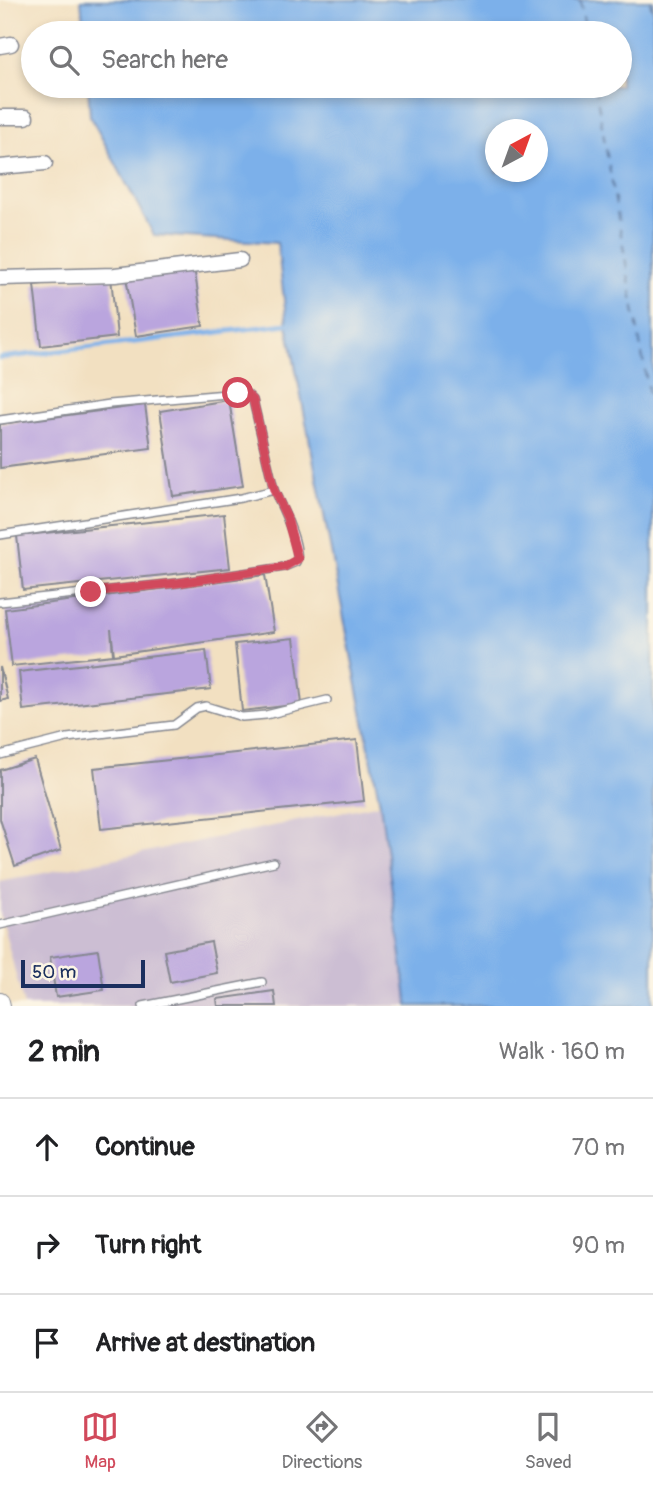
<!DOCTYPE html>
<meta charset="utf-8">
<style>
:root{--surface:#fff;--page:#f2f2f2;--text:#202124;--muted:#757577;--line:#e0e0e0;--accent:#d1495b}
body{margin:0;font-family:Pangolin,sans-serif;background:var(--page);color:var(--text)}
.compass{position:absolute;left:485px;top:119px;width:63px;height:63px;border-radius:50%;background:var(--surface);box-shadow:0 4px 10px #0003;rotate:41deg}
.scale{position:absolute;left:21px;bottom:18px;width:124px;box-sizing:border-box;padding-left:7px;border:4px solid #1b2f5e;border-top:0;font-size:19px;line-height:24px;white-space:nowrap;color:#1b2f5e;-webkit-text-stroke:5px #fcf5e5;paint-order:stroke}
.stop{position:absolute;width:21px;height:21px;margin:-16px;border:5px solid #d1495b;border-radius:50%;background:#fff}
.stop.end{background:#d1495b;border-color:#fff;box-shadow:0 2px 7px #0008}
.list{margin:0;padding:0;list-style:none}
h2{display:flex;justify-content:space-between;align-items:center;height:91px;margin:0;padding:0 28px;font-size:30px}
h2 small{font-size:23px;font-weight:400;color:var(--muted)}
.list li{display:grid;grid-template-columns:46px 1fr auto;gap:21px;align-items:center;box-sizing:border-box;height:98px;padding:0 28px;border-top:2px solid var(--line)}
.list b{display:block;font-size:26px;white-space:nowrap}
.list em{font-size:23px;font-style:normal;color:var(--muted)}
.icon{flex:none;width:38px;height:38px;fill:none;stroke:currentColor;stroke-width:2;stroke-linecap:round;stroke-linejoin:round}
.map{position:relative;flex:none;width:653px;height:1006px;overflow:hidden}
.search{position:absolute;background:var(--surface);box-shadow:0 4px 10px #0003;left:21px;right:21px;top:21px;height:77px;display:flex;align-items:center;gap:18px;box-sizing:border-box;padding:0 24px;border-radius:38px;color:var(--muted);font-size:26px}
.sheet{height:385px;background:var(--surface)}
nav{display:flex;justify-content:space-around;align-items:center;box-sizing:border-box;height:98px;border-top:2px solid var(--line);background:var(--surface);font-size:19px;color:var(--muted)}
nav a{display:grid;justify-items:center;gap:4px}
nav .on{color:var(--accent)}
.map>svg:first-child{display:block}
.industrial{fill:#ccbed3}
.water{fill:#7cb0ea;stroke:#4c70a4;stroke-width:2;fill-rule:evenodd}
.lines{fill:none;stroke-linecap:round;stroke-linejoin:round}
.stream{stroke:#7cb0ea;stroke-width:5}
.ferry{stroke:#385688;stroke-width:2;stroke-dasharray:9 7;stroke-linecap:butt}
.building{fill:#baa5de}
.service-casing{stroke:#868890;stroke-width:10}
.minor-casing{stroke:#868890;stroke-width:17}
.tertiary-casing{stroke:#868890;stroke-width:20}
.service{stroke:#fff;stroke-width:7}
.minor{stroke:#fff;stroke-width:14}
.tertiary{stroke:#fff;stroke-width:18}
.route{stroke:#d1495b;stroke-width:9}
</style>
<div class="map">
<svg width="653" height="1006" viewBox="0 0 653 1006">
<rect width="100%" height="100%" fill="#fcf5e5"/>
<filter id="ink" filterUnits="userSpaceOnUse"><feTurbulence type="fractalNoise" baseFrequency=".0143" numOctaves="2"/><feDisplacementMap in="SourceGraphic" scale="14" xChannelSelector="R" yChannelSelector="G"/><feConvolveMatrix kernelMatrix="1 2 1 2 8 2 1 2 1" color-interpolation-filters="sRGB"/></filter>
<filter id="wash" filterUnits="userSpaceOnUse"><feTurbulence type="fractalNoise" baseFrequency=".00686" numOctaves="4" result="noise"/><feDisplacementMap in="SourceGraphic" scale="28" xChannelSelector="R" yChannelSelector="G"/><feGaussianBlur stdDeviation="1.57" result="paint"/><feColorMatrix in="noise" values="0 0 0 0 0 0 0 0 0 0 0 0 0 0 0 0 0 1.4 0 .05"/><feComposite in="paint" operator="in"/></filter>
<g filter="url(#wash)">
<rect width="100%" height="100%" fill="#f2e0c1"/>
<polygon class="industrial" points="380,804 408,1006 24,1006 0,914 0,882"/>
<path class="water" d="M81,0h572v1006h-245l-28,-202 -93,-480 -10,-81 -123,-8 -64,-119 -2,-30h532v-53h-536zM496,130h42v42h-42z"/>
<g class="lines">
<polyline class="stream" points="0,358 287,324"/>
<g class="ferry">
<polyline points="580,0 586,33"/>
<polyline points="650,0 653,18"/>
<polyline points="595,86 653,417"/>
</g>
</g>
<g id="blocks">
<g class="building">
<polygon points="194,267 203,326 136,336 126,277"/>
<polygon points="111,277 117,337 41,346 34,285"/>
<polygon points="229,400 243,486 173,496 160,411"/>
<polygon points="145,405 151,448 0,468 0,424"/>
<polygon points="224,514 230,568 23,590 17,536"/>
<polygon points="265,575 274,632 114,655 111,629 113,655 12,666 5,609"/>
<polygon points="294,638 302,704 242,711 235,644"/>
<polygon points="206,650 211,689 23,710 19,672"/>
<polygon points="0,667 8,699 0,701"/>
<polygon points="357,740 364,801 101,829 94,768"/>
<polygon points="35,759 61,850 15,866 0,819 0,770"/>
<polygon points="211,942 217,973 170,982 164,951"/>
<polygon points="98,950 104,990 56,997 50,957"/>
<polygon points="274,991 276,1006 218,1006 217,999"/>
</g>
</g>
</g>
<g filter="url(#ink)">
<use href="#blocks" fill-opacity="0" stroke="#868890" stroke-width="2"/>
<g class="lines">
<g class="service-casing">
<g id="service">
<polyline points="0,420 110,404 238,393 247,394 253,400 274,490"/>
<path d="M0,535l241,-37 33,-8c7,16 29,58 22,72l-12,5 -107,16 -177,19"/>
<polyline points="0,755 67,738 174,725 197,708 206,706 242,717 266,715 327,700"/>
<polyline points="0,925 274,862"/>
<polyline points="143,1006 262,982"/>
</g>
</g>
<g class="minor-casing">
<g id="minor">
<polyline points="0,46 11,44"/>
<polyline points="0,117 26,117"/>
<polyline points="0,167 45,163"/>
<polyline points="0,278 115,275 240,260"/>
</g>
</g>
<g class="tertiary-casing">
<polyline id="tertiary" points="0,1002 1,1006"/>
</g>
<use href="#service" class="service"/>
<use href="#minor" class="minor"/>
<use href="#tertiary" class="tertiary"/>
</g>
</g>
<g class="lines" filter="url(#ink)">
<polyline class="route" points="91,592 177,583 284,567 298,559 287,518 274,490 253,400 247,394 238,393"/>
</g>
</svg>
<svg class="compass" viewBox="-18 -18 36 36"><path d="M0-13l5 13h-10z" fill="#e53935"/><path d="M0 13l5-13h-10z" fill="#757577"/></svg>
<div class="scale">50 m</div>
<div class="stop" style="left:238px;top:393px"></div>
<div class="stop end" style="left:91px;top:592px"></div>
<div class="search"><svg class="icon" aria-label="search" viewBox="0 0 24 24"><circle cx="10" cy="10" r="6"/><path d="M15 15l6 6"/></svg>Search here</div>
</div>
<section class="sheet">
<h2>2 min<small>Walk · 160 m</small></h2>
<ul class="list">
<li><svg class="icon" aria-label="ahead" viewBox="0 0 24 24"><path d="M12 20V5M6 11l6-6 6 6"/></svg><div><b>Continue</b></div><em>70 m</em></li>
<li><svg class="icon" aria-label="right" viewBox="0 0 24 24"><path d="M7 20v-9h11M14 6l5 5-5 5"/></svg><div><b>Turn right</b></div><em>90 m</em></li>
<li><svg class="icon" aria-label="arrive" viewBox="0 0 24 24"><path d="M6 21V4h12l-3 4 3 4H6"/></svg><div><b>Arrive at destination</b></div></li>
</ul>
</section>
<nav>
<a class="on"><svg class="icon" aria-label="map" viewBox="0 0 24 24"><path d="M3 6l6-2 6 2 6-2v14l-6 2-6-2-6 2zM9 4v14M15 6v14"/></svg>Map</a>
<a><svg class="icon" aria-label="directions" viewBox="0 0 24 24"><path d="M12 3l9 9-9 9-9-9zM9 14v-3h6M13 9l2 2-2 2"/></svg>Directions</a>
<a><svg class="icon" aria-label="saved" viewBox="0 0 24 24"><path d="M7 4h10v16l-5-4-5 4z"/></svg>Saved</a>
</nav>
